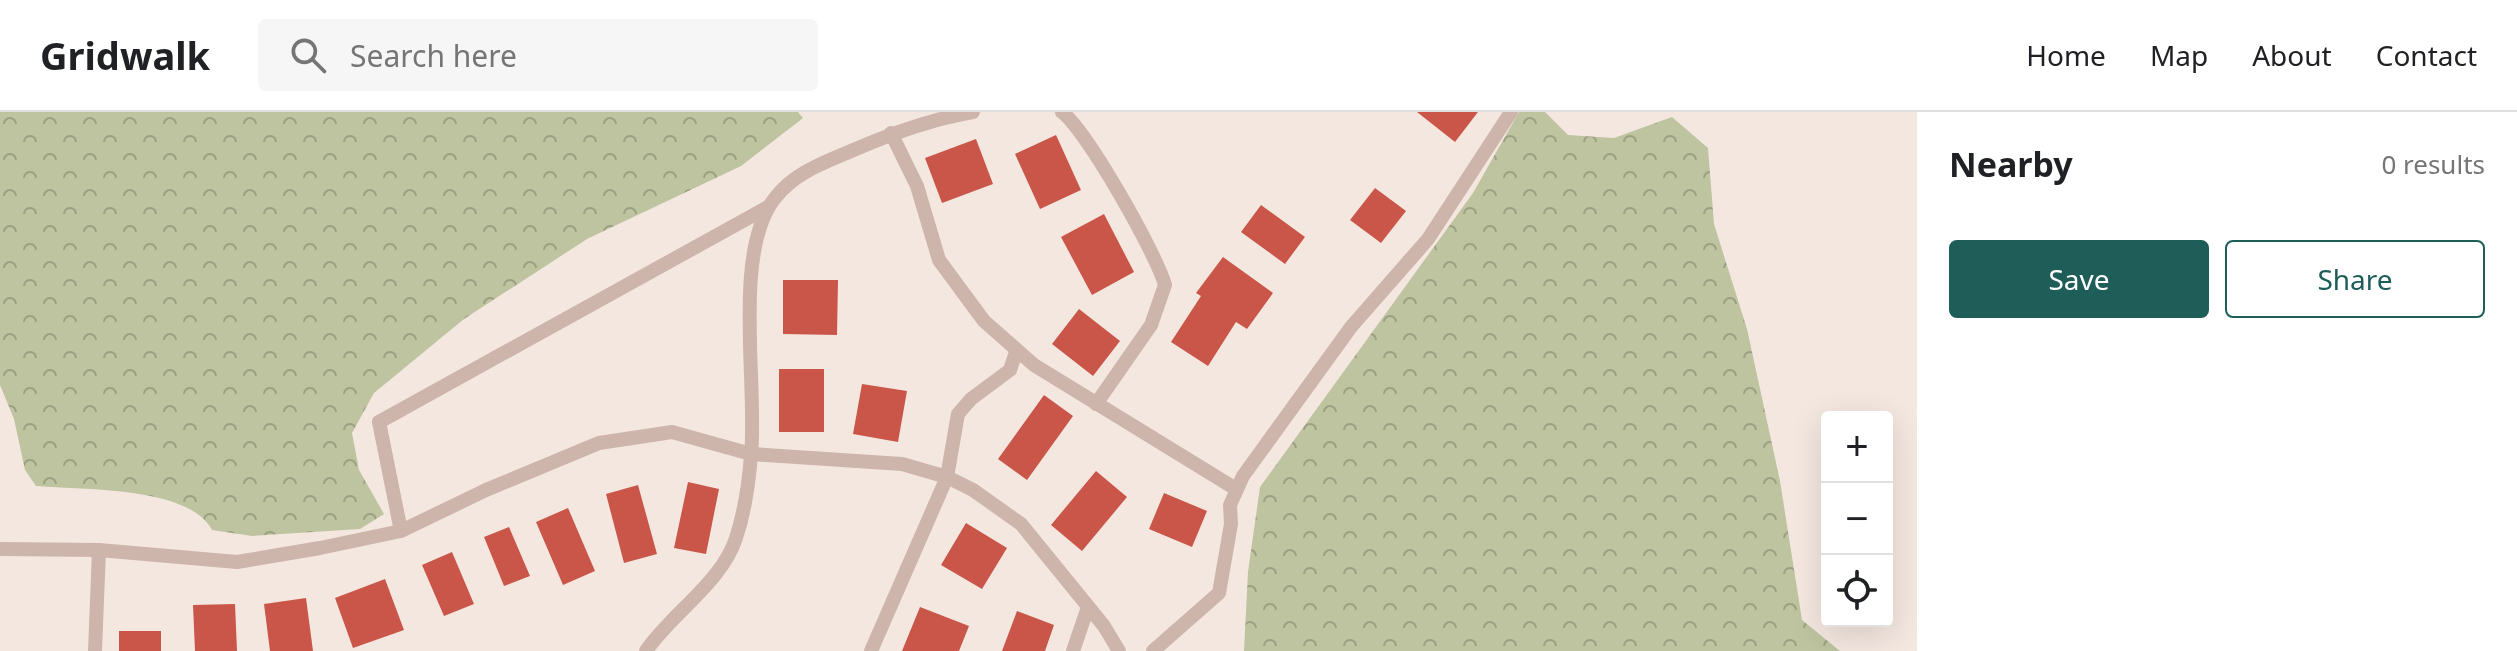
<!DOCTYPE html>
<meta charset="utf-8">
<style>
:root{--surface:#fff;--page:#f6f6f6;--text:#202124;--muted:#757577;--line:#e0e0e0;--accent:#1e5d58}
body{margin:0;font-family:"Noto Sans",sans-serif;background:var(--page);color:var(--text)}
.controls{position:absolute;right:24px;bottom:24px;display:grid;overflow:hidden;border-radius:8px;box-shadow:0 8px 32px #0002}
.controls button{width:72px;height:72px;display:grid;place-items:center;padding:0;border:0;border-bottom:2px solid var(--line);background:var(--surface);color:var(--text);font:40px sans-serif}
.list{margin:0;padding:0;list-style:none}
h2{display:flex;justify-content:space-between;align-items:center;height:104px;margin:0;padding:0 32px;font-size:34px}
h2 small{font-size:26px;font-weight:400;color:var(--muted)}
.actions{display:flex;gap:16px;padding:24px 32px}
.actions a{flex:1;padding:18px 0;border:2px solid var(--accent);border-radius:8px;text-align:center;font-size:28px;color:var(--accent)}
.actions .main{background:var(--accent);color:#fff}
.icon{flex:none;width:44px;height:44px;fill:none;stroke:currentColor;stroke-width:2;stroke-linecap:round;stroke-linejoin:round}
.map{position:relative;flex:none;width:1917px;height:539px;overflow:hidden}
header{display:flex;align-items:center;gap:48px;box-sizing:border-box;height:112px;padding:0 40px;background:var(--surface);border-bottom:2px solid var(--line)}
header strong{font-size:38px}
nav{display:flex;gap:44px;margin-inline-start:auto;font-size:28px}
.search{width:560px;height:72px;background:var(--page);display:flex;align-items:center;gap:20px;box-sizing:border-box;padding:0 28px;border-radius:8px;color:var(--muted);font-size:30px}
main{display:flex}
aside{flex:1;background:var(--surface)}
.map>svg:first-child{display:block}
.forest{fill:url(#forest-crowns)}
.building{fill:#c95649}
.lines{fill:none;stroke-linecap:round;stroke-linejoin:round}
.minor{stroke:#cdb5ab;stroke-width:14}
</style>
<header>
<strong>Gridwalk</strong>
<div class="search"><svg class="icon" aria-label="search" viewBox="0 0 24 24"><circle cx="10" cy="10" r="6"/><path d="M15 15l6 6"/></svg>Search here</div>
<nav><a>Home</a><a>Map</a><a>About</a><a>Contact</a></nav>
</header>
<main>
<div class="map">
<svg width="1917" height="539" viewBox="0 0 1917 539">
<defs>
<pattern id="forest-crowns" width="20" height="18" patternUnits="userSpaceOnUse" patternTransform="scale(2)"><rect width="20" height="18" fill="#bdc49f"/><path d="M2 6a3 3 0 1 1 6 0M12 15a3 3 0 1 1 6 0" fill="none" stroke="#9ba082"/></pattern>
</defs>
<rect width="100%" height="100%" fill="#f4e7e0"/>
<g class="forest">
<path d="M0,0h798l5,6 -62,48 -154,73 -123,80 -90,74 -22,40 7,37 25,44 -24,15 -108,7 -40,-6c-23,-44 -130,-40 -176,-44l-11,-16 -11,-51 -14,-34z"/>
<polygon points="1519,0 1545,0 1568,23 1614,26 1672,5 1708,36 1714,112 1747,217 1780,369 1802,508 1840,539 1244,539 1248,460 1260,375 1473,81"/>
</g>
<g class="building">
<polygon points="1417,0 1478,0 1455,30"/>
<polygon points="1056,23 1081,78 1040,97 1015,42"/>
<polygon points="976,27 993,72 942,91 925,46"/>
<polygon points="1375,76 1406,99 1381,131 1350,108"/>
<polygon points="1261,93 1305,125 1285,152 1241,120"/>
<polygon points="1104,102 1134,160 1092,183 1061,125"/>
<polygon points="1223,145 1273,181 1247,217 1236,210 1208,254 1171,230 1201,184 1196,181"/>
<polygon points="783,168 838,168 837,223 783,222"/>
<polygon points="1079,197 1120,229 1093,264 1052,232"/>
<rect x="779" y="257" width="45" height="63"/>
<polygon points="862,272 907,279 898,330 853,322"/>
<polygon points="1044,283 1073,304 1027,368 998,347"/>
<polygon points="1096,359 1127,385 1082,439 1051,413"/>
<polygon points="688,370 719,377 706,442 674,436"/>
<polygon points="638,373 657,442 624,451 606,382"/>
<polygon points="1164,381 1207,399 1192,435 1149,417"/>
<polygon points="568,396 595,459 563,473 536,410"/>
<polygon points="966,411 1007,436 982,477 941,453"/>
<polygon points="509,415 530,464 504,474 484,425"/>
<polygon points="452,440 474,492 444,504 422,453"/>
<polygon points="385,467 404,518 353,536 335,486"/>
<polygon points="306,486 313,539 270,539 264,492"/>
<polygon points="235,492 237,539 195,539 193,493"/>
<polygon points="920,495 969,514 959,539 902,539"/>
<polygon points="1017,499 1054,513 1045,539 1002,539"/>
<rect x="119" y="519" width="42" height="20"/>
</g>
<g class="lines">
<g class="minor">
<path d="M1062,0c25,19 94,141 103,173l-14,40 -55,79"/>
<polyline points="891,21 917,74 939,148 984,209 1034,253 1236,377"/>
<polyline points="401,419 379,310 768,95"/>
<polyline points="0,437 99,438 237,450 320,436 401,419 486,378 599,331 672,320 751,342 902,352 947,365 973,378 1021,412 1104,514 1119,539"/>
<polyline points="95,539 99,438"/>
<path d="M646,539c26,-38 76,-69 90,-113 8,-24 13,-57 15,-83 7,-69 -19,-203 24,-257 19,-25 48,-35 76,-47 39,-17 80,-32 122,-39"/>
<polyline points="871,539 947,365 958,302 971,287 1010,258 1016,240"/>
<polyline points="1073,539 1088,495"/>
<polyline points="1153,539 1219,481 1231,412 1230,393 1243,364 1351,215 1428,127 1511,0"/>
</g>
</g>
</svg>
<div class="controls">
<button>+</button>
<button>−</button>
<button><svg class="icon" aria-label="locate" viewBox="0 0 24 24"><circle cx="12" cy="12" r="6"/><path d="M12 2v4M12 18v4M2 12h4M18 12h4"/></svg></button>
</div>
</div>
<aside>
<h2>Nearby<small>0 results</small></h2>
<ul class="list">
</ul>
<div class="actions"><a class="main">Save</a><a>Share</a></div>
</aside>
</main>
